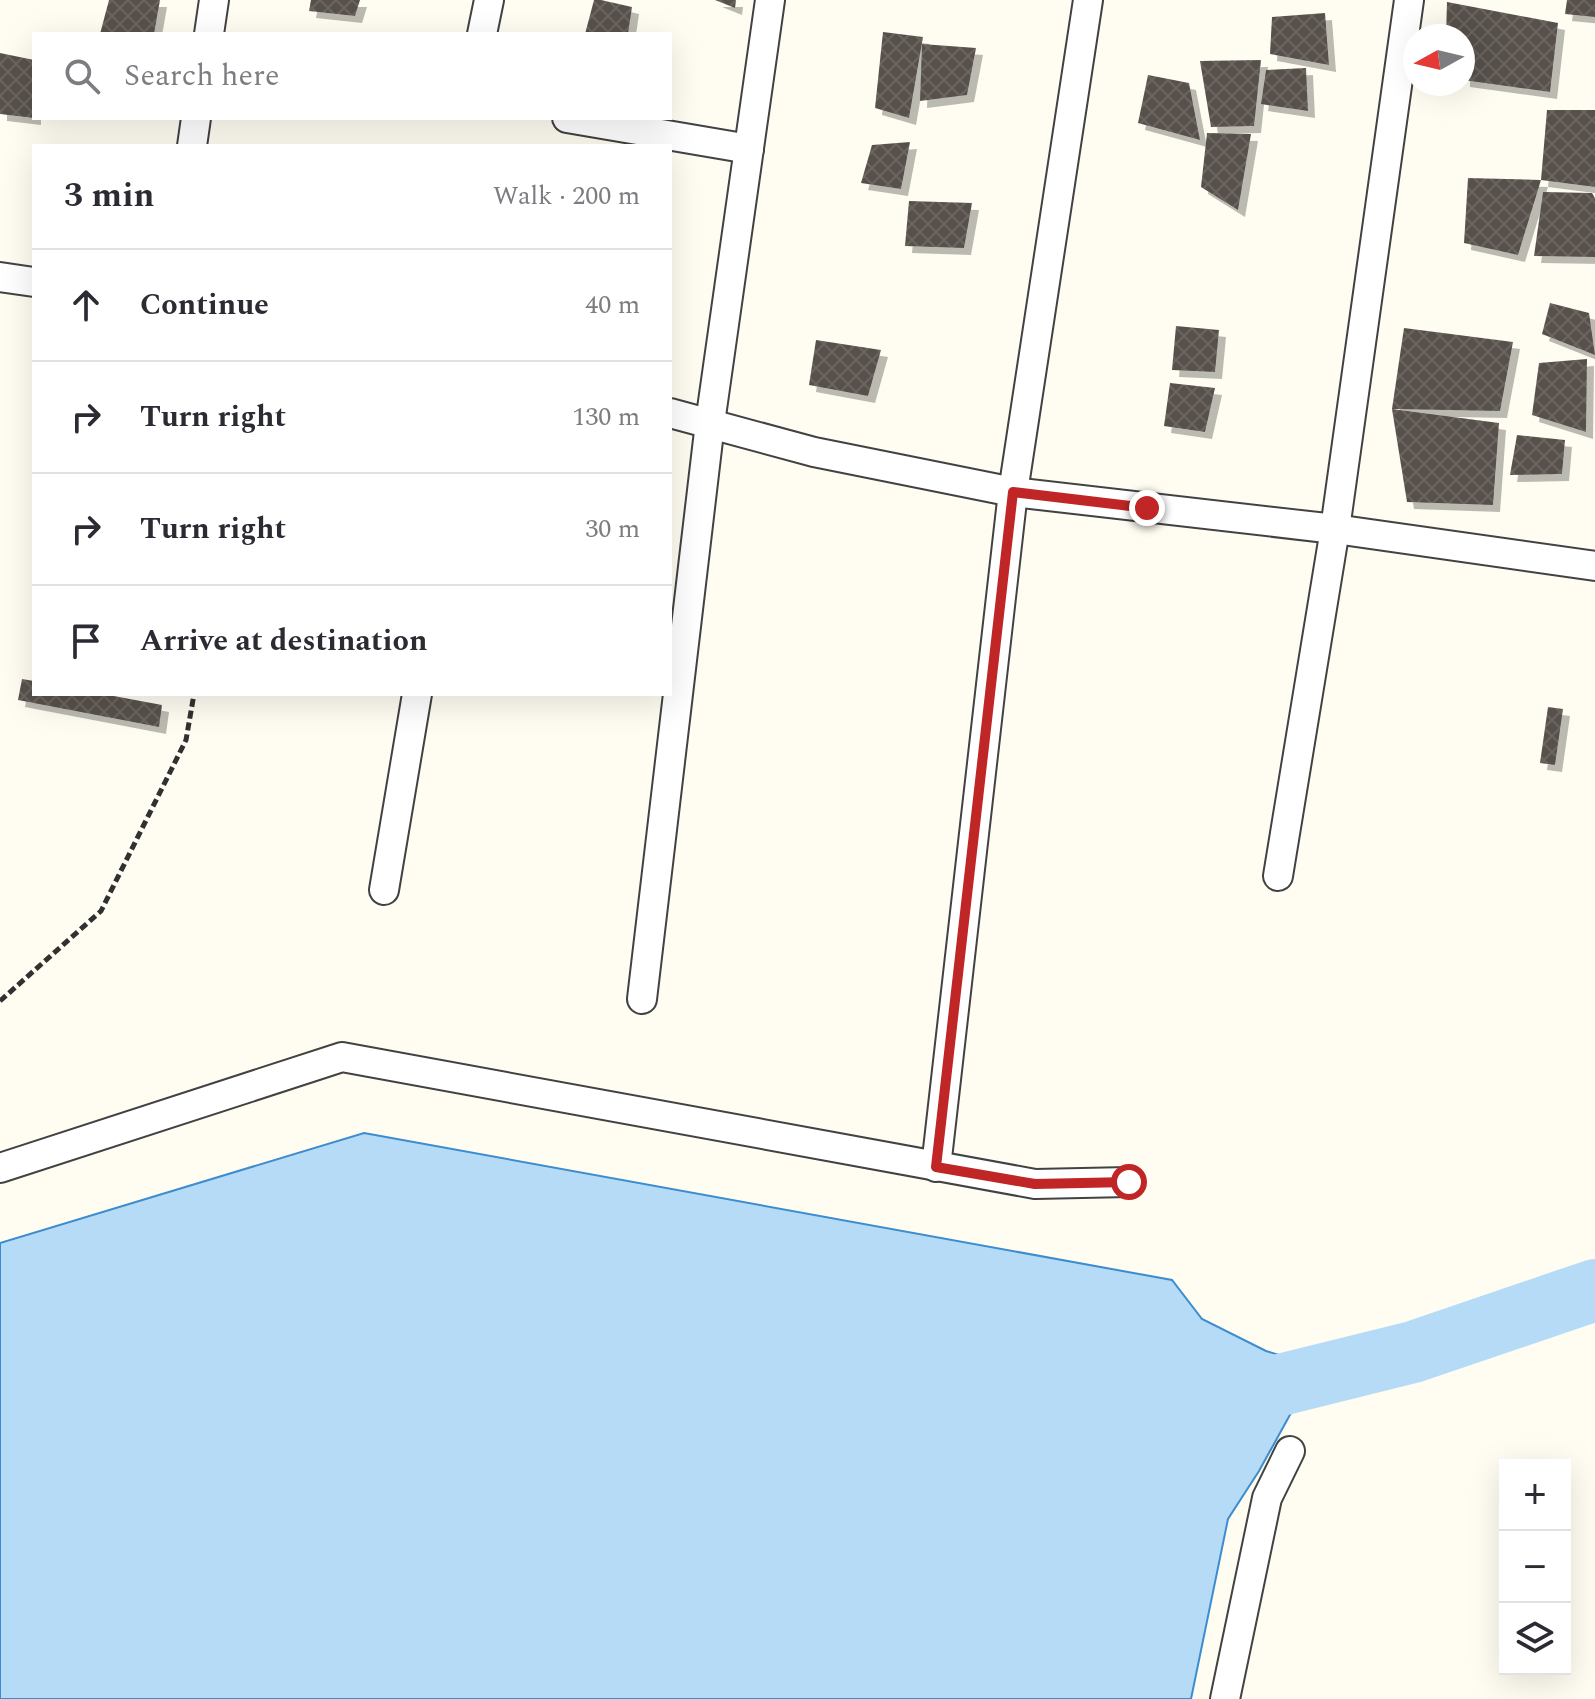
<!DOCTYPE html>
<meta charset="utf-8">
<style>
:root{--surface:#fff;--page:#f2f2f3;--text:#2b2b33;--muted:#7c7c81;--line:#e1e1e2}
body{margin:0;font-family:Spectral,serif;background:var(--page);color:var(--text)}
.controls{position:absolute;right:24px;bottom:24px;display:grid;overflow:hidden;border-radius:0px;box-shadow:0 8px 32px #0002}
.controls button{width:72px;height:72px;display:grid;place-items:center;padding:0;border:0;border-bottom:2px solid var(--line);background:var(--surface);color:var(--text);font:40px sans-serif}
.compass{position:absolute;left:1403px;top:24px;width:72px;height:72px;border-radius:50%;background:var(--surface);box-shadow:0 8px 32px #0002;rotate:262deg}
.stop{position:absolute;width:24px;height:24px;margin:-18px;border:6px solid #c02626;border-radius:50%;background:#fff}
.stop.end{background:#c02626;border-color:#fff;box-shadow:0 2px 8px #0008}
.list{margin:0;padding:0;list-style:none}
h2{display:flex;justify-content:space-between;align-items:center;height:104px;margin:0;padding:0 32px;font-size:34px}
h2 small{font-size:26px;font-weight:400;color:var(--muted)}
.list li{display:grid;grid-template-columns:52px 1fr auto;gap:24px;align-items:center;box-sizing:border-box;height:112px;padding:0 32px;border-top:2px solid var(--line)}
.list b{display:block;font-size:30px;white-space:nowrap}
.list em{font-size:26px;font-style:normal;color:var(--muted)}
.icon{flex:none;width:44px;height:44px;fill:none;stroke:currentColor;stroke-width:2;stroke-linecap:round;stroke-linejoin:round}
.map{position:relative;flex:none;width:1595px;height:1699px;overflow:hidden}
.search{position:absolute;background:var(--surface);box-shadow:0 8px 32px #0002;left:32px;top:32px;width:640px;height:88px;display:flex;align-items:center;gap:20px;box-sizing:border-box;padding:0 28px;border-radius:0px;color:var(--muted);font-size:30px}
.panel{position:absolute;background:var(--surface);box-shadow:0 8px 32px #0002;left:32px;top:144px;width:640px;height:552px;border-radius:0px}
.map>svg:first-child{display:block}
.water{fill:#b6dbf6;stroke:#3d8dce;stroke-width:2}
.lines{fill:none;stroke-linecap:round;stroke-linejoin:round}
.river{stroke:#b6dbf6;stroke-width:62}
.building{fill:url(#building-cross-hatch);filter:url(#shadow)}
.street-casing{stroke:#424242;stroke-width:32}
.path{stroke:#313131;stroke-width:5;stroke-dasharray:8 4;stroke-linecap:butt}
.street{stroke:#fff;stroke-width:28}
.route{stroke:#c02626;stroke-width:10}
</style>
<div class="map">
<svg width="1595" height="1699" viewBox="0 0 1595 1699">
<defs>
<pattern id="building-cross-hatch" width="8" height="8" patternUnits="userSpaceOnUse" patternTransform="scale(2)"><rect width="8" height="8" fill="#58514b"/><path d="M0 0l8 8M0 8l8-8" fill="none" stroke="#6b6561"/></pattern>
<filter id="shadow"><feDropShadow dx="7" dy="7" stdDeviation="0" flood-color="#0004"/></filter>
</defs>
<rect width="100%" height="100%" fill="#fffdf2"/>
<polygon class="water" points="364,1133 1172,1280 1202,1319 1266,1351 1306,1363 1315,1398 1291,1413 1259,1471 1228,1519 1191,1699 0,1699 0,1243"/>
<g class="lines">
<polyline class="river" points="1228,1398 1413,1352 1595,1290"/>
</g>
<g class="building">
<polygon points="109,0 160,0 154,34 100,34"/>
<polygon points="311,0 360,0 355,16 309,11"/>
<polygon points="594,0 601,0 632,7 628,34 585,34"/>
<polygon points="715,0 736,0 735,8"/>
<polygon points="1567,0 1595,0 1595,17 1565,14"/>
<polygon points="1447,2 1558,23 1550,92 1463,80 1463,36 1446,36"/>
<polygon points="1325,13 1329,65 1270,54 1272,17"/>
<polygon points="883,32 923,37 909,118 875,108"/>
<polygon points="922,44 976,48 967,95 920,101"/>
<polygon points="0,53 34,60 34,118 0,114"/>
<polygon points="1261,60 1254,126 1211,127 1200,61"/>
<polygon points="1306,68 1308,111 1261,104 1266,70"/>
<polygon points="1148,75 1189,83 1200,140 1138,123"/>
<polygon points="1547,110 1595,110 1595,187 1541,180"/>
<polygon points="1207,133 1251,134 1238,210 1201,187"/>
<polygon points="910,142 901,189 861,183 872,145"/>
<polygon points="1468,178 1541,180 1518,255 1464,243"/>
<polygon points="1543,192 1592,193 1595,198 1595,257 1534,256"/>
<polygon points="909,201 972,203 964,248 905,246"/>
<polygon points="1550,303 1589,313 1595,355 1542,334"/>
<polygon points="1176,326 1219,330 1215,372 1172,370"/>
<polygon points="1404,328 1513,342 1500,411 1392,409"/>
<polygon points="816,340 881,350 868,396 809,385"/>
<polygon points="1587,359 1586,432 1532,415 1539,363"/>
<polygon points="1170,383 1215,388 1205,432 1164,426"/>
<polygon points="1392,409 1499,423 1493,505 1407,502"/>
<polygon points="1517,435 1565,440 1562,474 1510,475"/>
<polygon points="22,679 34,681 34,694 103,694 162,705 159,727 18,700"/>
<polygon points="1548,707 1563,709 1555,765 1540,763"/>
</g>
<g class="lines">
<g class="street-casing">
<g id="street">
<polyline points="209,34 214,0"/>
<polyline points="482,34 489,0"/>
<polyline points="567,118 749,149"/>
<polyline points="192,146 196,118"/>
<polyline points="0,277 34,282"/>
<polyline points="670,413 814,452 1013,492 1335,529 1595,566"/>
<polyline points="1278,876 1335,529 1409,0"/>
<polyline points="384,890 417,694"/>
<polyline points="642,999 710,423 770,0"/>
<polyline points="936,1167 1013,492 1088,0"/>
<polyline points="0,1168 342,1057 1035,1184 1129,1182"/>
<polyline points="1225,1699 1267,1498 1290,1451"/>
</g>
</g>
<polyline class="path" points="0,1001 101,911 186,740 194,694"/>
<use href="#street" class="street"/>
</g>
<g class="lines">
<polyline class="route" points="1129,1182 1035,1184 936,1167 1013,492 1147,508"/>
</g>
</svg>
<div class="controls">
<button>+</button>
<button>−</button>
<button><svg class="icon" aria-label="layers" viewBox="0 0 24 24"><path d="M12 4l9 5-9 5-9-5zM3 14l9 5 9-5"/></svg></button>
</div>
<svg class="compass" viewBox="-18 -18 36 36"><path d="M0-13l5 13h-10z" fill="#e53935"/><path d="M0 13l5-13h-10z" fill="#7c7c81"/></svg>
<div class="stop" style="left:1129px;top:1182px"></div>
<div class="stop end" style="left:1147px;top:508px"></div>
<div class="search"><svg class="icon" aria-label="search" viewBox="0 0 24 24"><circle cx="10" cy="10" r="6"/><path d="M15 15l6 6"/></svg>Search here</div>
<section class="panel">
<h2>3 min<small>Walk · 200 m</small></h2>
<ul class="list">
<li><svg class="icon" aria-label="ahead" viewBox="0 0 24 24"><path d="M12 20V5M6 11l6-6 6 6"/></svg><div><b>Continue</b></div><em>40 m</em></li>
<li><svg class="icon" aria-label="right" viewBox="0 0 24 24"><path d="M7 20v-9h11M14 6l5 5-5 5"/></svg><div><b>Turn right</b></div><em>130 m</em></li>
<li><svg class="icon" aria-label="right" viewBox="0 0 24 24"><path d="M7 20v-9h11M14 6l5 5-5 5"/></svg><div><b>Turn right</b></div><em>30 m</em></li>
<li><svg class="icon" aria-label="arrive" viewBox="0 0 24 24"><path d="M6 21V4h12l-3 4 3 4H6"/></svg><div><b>Arrive at destination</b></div></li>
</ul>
</section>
</div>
